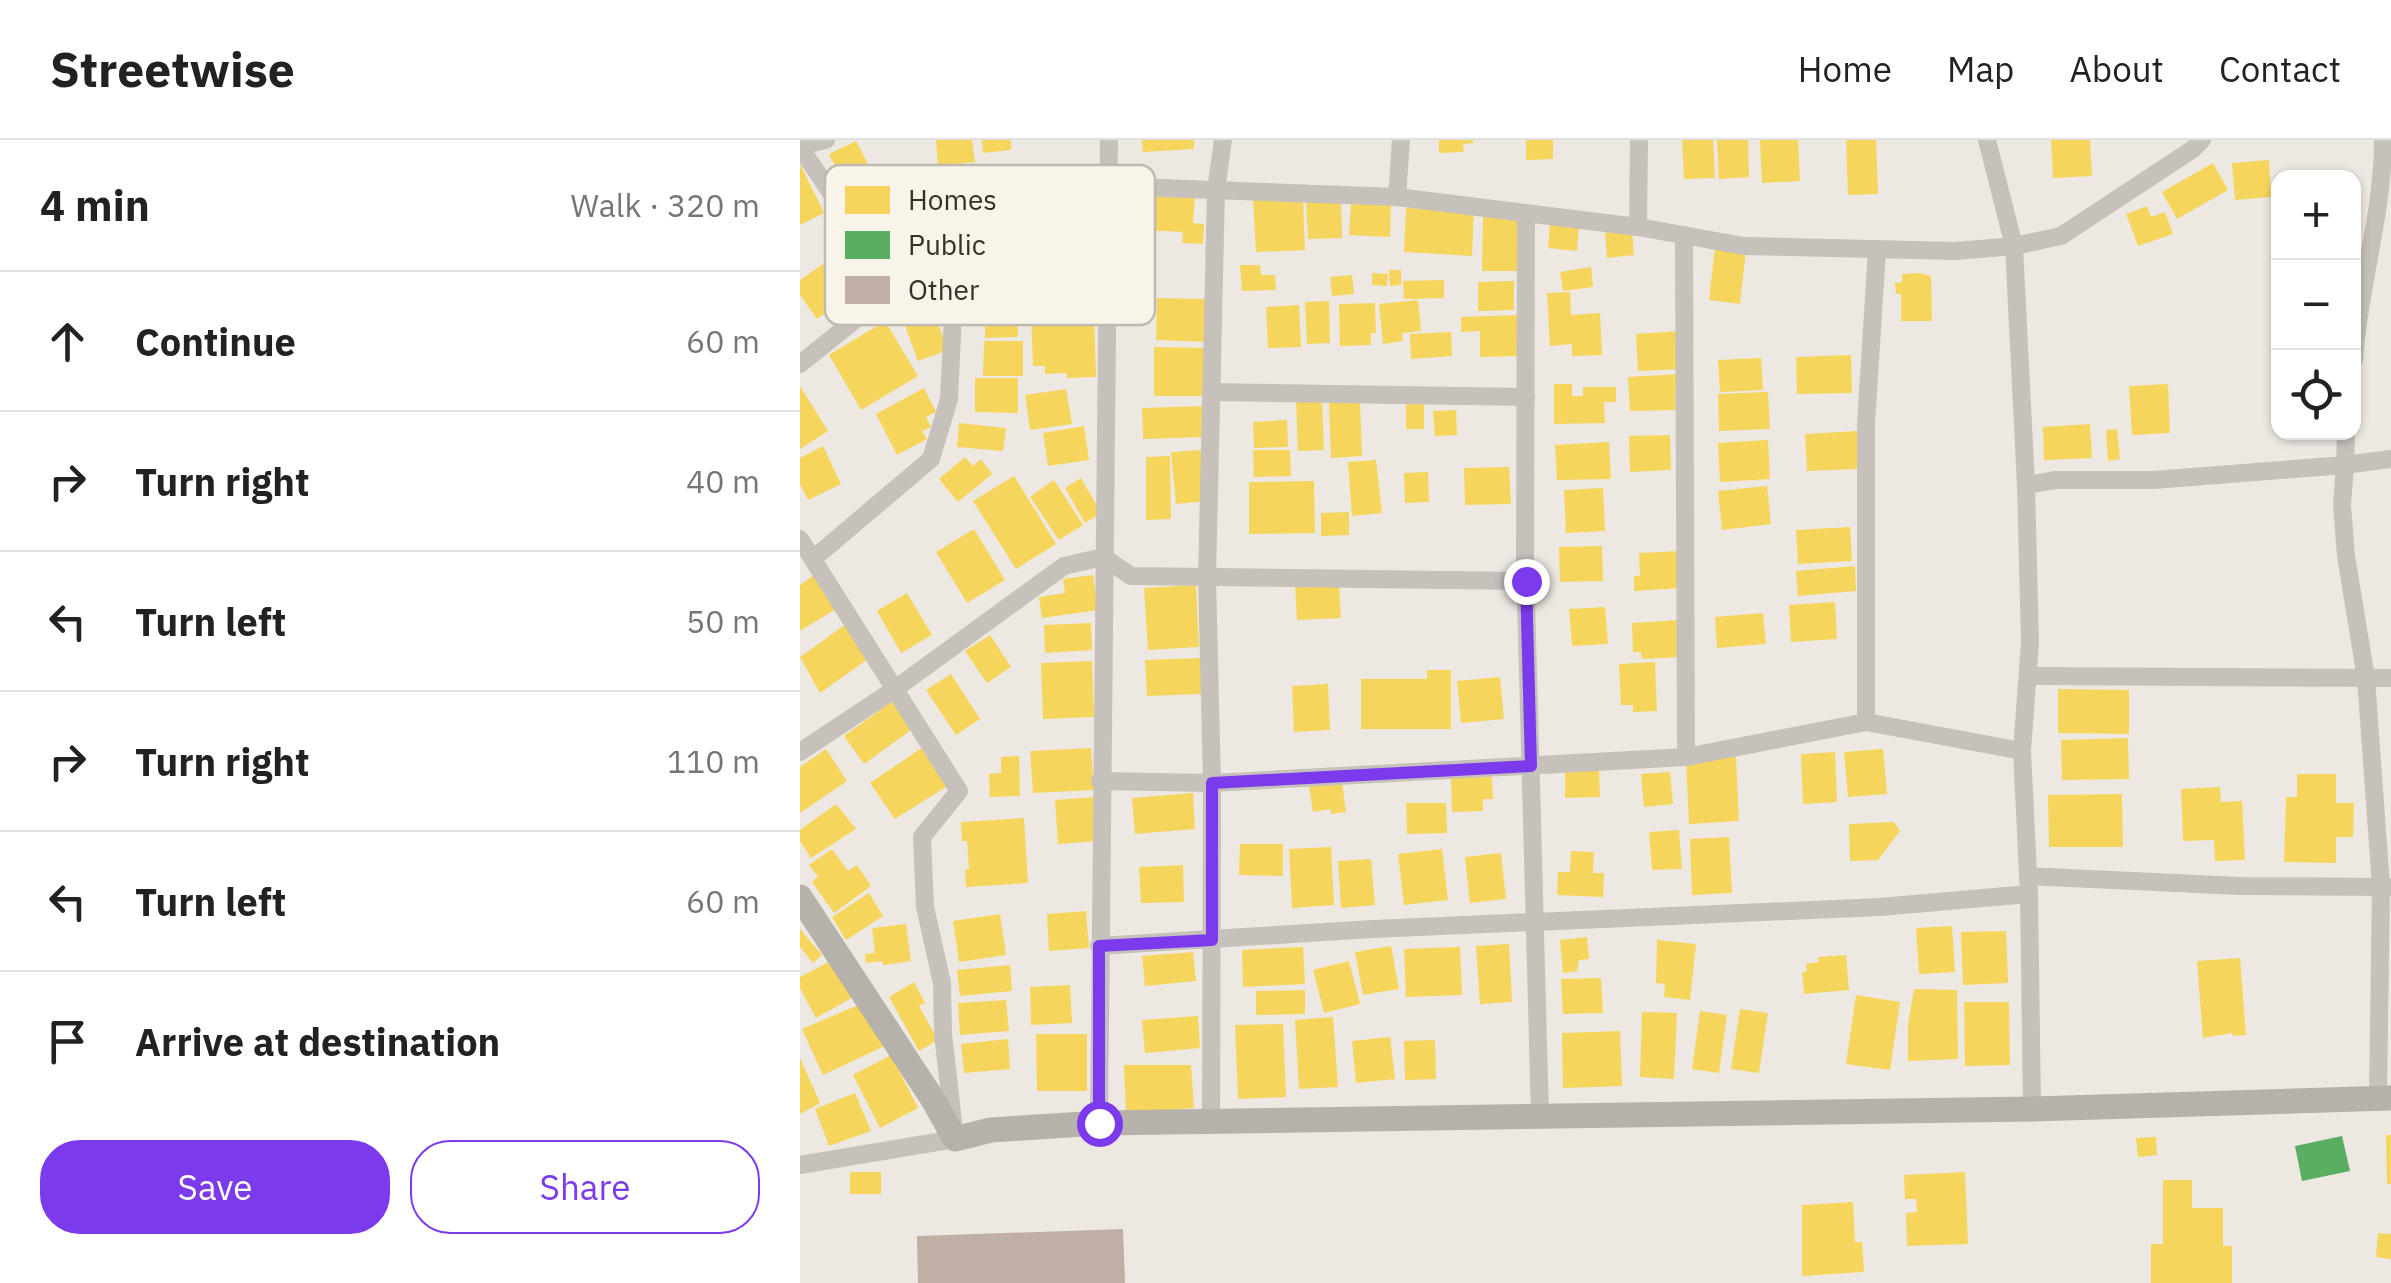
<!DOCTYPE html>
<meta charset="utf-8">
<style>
:root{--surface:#fff;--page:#f2f2f2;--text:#222;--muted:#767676;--line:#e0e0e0;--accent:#7c3aed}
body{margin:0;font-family:"IBM Plex Sans",sans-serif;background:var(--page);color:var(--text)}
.controls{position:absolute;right:30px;top:30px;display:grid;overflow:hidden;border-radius:20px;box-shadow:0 2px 8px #0004}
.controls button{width:90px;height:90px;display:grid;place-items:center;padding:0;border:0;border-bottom:2px solid var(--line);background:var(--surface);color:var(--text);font:50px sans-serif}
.stop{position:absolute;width:30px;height:30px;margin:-22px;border:8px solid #7c3aed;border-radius:50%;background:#fff}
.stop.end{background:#7c3aed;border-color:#fff;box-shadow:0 2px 10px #0008}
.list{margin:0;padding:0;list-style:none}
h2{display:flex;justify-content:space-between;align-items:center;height:130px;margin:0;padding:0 40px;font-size:42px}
h2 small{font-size:32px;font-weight:400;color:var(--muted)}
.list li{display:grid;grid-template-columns:65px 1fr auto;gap:30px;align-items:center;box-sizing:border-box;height:140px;padding:0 40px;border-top:2px solid var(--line)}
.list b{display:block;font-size:38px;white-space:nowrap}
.list em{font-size:32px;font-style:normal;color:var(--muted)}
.actions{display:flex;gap:20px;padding:30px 40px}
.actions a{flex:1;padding:22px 0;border:2px solid var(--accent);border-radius:40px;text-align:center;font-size:35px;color:var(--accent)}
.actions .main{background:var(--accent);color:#fff}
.icon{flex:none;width:55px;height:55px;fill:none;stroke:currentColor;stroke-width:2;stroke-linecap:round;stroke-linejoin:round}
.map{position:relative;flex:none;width:1591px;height:1143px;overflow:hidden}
header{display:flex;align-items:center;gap:60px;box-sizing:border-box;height:140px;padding:0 50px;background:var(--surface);border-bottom:2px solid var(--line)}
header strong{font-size:48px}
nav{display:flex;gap:55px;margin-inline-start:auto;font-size:35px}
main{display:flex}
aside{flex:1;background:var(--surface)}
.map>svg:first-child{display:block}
.homes{fill:#f6d55c}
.public{fill:#5aae61}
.building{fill:#c0afa4}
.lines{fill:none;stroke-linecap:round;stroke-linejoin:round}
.street{stroke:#c6c1bb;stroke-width:18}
.secondary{stroke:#b7b1ab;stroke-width:25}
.route{stroke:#7c3aed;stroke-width:12}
.key{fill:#f9f4ea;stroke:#bfb9b0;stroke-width:2.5}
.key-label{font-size:28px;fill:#372f29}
</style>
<header>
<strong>Streetwise</strong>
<nav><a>Home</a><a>Map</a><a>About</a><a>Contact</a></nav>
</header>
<main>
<aside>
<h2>4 min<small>Walk · 320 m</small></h2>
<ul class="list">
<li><svg class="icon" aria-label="ahead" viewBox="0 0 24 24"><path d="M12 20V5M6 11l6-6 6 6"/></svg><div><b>Continue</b></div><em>60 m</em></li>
<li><svg class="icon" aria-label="right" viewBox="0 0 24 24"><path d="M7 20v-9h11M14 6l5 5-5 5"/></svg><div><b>Turn right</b></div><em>40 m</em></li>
<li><svg class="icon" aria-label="left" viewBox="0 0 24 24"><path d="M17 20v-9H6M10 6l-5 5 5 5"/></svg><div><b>Turn left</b></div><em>50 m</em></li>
<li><svg class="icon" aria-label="right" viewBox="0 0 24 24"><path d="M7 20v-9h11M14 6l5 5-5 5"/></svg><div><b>Turn right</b></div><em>110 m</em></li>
<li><svg class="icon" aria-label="left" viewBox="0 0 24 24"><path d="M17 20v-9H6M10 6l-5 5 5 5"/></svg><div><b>Turn left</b></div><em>60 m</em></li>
<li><svg class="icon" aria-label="arrive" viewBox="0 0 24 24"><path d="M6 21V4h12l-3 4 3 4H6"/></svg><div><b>Arrive at destination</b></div></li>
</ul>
<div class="actions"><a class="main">Save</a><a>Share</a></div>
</aside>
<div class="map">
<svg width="1591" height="1143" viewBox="0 0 1591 1143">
<rect width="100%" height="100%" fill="#ede9e2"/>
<g class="homes">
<polygon points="136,0 172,0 175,22 138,26"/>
<polygon points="182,0 211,0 211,10 183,13"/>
<polygon points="342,0 394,0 394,9 343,12"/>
<polygon points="639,0 673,0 673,3 663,4 664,12 639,13"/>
<polygon points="726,0 753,0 753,19 726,20"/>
<polygon points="882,0 913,0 915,38 884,39"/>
<polygon points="917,0 948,0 949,37 919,39"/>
<polygon points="960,0 998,0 1000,41 962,43"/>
<polygon points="1046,0 1076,0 1078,54 1048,55"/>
<polygon points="1251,0 1290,0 1292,36 1253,38"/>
<polygon points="56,1 69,26 42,40 29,14"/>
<polygon points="1469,20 1471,57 1435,60 1432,23"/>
<polygon points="1413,23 1428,50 1377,79 1362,52"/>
<polygon points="0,24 24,73 0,85"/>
<polygon points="347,53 395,56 393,83 404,84 403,104 382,103 383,92 345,90"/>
<polygon points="503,57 505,110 456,112 453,59"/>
<polygon points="541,58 542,98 508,99 506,60"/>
<polygon points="551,61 591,63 590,97 549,95"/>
<polygon points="1347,66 1351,77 1365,72 1373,94 1338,106 1326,74"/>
<polygon points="606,68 674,71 672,116 604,112"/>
<polygon points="683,76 720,77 719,131 682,131"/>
<polygon points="750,84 779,86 777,111 748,108"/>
<polygon points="832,90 834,115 807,118 805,93"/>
<polygon points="52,104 76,138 17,179 0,155 0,140"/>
<polygon points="915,107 946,110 940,164 909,160"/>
<polygon points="440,125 460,125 461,135 475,135 476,150 442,151"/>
<polygon points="791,127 793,147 763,151 760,132"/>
<polygon points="589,130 601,130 601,145 590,146"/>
<polygon points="572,133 588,134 587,146 572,145"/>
<polygon points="1119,133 1131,136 1132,181 1101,181 1101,154 1096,154 1095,143 1102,142 1102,134"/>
<polygon points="552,135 554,154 532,156 530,137"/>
<polygon points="644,140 644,158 604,159 603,141"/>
<polygon points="714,141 714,170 678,171 678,142"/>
<polygon points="770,152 771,175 800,173 802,215 772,216 772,204 750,206 747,153"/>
<polygon points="128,156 148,210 118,221 98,167"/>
<polygon points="357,158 407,159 406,202 356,200"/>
<polygon points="618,160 621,191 602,193 603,201 583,204 579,164"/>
<polygon points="529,161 530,203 507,204 505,162"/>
<polygon points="575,163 576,193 571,193 571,205 540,206 539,164"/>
<polygon points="217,165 218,197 185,198 185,166"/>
<polygon points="499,165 501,207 468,208 466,167"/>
<polygon points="294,174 296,237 267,238 267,233 245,234 245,226 233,226 231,176"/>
<polygon points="719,175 720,216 680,217 680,191 661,192 661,177"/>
<polygon points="85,181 118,236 61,270 29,215"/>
<polygon points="880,191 882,229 838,231 836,194"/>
<polygon points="651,192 652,216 611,219 610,194"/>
<polygon points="184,201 223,201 223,236 183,236"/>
<polygon points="354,207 406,208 406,256 354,256"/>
<polygon points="1051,215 1052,253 997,254 996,217"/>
<polygon points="961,218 963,250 920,252 918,220"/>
<polygon points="880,234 881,251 875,251 876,270 830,271 828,237"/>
<polygon points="175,238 218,238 218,273 175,272"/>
<polygon points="754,244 772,244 772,256 783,256 783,247 816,247 816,262 804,262 805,283 754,284"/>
<polygon points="1368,244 1370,293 1332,295 1329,246"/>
<polygon points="0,246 28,291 0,309"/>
<polygon points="124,248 136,272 126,277 131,287 122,291 127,299 97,315 76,274"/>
<polygon points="266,249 272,284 230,290 225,255"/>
<polygon points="968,252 970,289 919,291 918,254"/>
<polygon points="522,259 524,310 498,311 496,260"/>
<polygon points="560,261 562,316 531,318 529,263"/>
<rect x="606" y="261" width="18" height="28"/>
<polygon points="406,266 407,297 343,299 342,268"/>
<polygon points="656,270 657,295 635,296 633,271"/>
<polygon points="487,280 488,307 454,308 453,282"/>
<polygon points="159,283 206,288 203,311 157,307"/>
<polygon points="1290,284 1292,318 1244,320 1243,287"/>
<polygon points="284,286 289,320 248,326 243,293"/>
<polygon points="1317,289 1320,319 1308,321 1306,290"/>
<polygon points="1057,291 1058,329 1007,331 1005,294"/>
<polygon points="870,295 871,330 830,332 829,296"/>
<polygon points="968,300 970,339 920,342 918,303"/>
<polygon points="809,302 811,339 757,340 755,305"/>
<polygon points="23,306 41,344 8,360 0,344 0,318"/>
<polygon points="402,310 407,361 376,364 371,312"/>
<polygon points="453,310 490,310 491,336 454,337"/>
<polygon points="370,316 371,379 346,380 346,317"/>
<polygon points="165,317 173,326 181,319 192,334 158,362 139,339"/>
<polygon points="576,320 582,373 552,376 548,322"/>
<polygon points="709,327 711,364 665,365 664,328"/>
<polygon points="628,332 629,362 605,363 604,333"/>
<polygon points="214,336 256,404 216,429 173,361"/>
<polygon points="281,338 301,373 285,383 265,348"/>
<polygon points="254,340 283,385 259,400 230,357"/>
<polygon points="514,341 515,393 449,394 449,342"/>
<polygon points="967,346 971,384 922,390 918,351"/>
<polygon points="803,348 805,391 766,393 764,350"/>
<polygon points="549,372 549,395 521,396 521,373"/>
<polygon points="1050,387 1052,421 998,424 996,390"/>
<polygon points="174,389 205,440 167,463 136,412"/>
<polygon points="802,406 803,441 760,442 759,407"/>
<polygon points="881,411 882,448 834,451 834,436 840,436 839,413"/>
<polygon points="1055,426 1056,451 998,456 996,431"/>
<polygon points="16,434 36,469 0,491 0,445"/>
<polygon points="293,435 298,470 242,478 239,457 265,453 263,439"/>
<polygon points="539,444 541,478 497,480 495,446"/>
<polygon points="396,445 399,507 348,510 344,448"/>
<polygon points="107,453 132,495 101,513 77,471"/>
<polygon points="1035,462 1037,499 991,502 989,465"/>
<polygon points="805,467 808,504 772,506 769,469"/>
<polygon points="963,473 966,504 917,508 915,477"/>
<polygon points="880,480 882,517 842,519 841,512 833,512 832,483"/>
<polygon points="291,483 292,510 245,513 244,485"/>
<polygon points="46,484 68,519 20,553 0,517"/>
<polygon points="190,495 211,527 187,543 165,511"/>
<polygon points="400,518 402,554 347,556 345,520"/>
<polygon points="292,521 294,577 243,579 241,523"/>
<polygon points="855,522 857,571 833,572 833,565 821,565 819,524"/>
<polygon points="627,530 651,530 651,589 561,589 561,539 627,539"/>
<polygon points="151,534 180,579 156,595 126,550"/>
<polygon points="700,537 704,579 661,583 657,541"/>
<polygon points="528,544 530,590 494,592 492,546"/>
<polygon points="1258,549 1329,550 1329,594 1258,593"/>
<polygon points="94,560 111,590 64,624 44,596"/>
<polygon points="1328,598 1329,639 1262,640 1261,600"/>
<polygon points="126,605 149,645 95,679 70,643"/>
<polygon points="291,608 294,650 233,653 230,611"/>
<polygon points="26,609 47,641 0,673 0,627"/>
<polygon points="1083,609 1087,654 1048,657 1044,612"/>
<polygon points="1035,612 1037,662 1003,664 1001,614"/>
<polygon points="219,616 220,656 190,657 189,634 201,633 201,617"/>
<polygon points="936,617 939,681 889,684 886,620"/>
<polygon points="799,630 800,657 765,658 765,631"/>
<polygon points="870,632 873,664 844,667 841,634"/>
<polygon points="1497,634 1536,634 1536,663 1554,663 1553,697 1536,697 1536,723 1484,722 1486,657 1497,657"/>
<polygon points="692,637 693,659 683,659 683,671 652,672 651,638"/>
<polygon points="542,642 546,672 531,674 531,669 513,672 509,646"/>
<polygon points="1420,647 1421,662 1442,661 1445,720 1415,721 1414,700 1383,701 1381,649"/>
<polygon points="393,653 395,689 335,694 332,658"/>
<polygon points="1322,654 1323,707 1249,707 1248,655"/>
<polygon points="296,657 299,701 258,704 255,660"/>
<polygon points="606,663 646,663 647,693 607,694"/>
<polygon points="36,664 56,689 11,718 0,701 0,690"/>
<polygon points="224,678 228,743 166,747 165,729 169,729 167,701 162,701 161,682"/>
<polygon points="1094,682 1100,691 1078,720 1050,721 1049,684"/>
<polygon points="879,690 882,729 852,730 849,692"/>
<polygon points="929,697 932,753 892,755 890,699"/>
<polygon points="440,704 483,704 483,736 439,735"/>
<polygon points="531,707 534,765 492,768 489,709"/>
<polygon points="32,709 48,731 57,725 71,746 34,773 12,742 18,737 9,725"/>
<polygon points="642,709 648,760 604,765 598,714"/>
<polygon points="771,711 794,712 793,733 804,733 803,757 757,755 758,732 770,732"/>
<polygon points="701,713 706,759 670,763 665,717"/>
<polygon points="571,719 575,765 541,768 538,721"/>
<polygon points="383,725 384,762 341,763 339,727"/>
<polygon points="69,753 83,776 46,800 32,777"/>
<polygon points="286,771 289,808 249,811 247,774"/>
<polygon points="200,774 206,815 159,822 153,781"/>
<polygon points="106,784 111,821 83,825 82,821 66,823 65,814 75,813 72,788"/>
<polygon points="1152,786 1155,832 1119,834 1116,788"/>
<polygon points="0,789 22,815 13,823 0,807"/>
<polygon points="1206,791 1208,843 1163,845 1161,792"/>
<polygon points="787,797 789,819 779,820 777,831 763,833 760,800"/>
<polygon points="857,800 896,804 890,860 864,857 865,844 856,843"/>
<polygon points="709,804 712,862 680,864 676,806"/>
<polygon points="591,806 599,849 563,855 555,812"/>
<polygon points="503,807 505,844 443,847 442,810"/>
<polygon points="660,807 662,855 606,857 604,809"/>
<polygon points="393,812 396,841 345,846 342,816"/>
<polygon points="1046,815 1049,850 1004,854 1002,832 1007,831 1006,824 1019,822 1018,817"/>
<polygon points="1440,818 1446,895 1433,896 1432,893 1403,898 1397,821"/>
<polygon points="34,819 55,856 16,878 0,848 0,837"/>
<polygon points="549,821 560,864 524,873 513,830"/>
<polygon points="210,825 212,851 160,856 157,830"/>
<polygon points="801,838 803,873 763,874 761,839"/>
<polygon points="114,842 125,863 119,866 138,900 119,911 89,857"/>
<polygon points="270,845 272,883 231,885 230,847"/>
<polygon points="1114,849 1157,850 1158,919 1108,921 1108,885"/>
<polygon points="505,850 505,874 456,875 456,851"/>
<polygon points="1056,855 1100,862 1090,930 1046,924"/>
<polygon points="206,860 209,891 160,895 158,863"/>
<polygon points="65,862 91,903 23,935 2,889"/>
<polygon points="1164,862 1209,862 1210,925 1165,926"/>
<polygon points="940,869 968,873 959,933 931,929"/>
<polygon points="900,871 927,875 919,933 892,929"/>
<polygon points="842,872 877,873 874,939 840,937"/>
<polygon points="398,876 400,908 345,913 342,880"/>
<polygon points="533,877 538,947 499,949 495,880"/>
<polygon points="483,884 486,957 438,959 435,885"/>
<polygon points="820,891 822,946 763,948 762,893"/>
<polygon points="236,894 287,894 287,951 237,951"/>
<polygon points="590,897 595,939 556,943 552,901"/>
<polygon points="208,899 210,929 164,933 161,904"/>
<polygon points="635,900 636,939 605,940 604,901"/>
<polygon points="91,915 118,968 80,988 53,935"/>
<polygon points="0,918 20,963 0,974"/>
<polygon points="324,925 391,925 394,968 326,973"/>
<polygon points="55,953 71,991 29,1006 15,969"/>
<polygon points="1586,995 1591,995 1591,1044 1587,1044"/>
<polygon points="1356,997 1357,1015 1338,1017 1336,998"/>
<rect x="50" y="1032" width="31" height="22"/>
<polygon points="1165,1032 1168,1104 1107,1106 1106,1073 1117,1072 1116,1059 1105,1059 1104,1035"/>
<polygon points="1363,1040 1392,1040 1392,1068 1423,1068 1423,1106 1432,1106 1432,1143 1351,1143 1351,1104 1363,1104"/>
<polygon points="1053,1062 1055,1102 1062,1102 1064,1132 1002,1136 1002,1065"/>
<polygon points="1578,1093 1591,1094 1591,1119 1576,1117"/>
</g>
<polygon class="public" points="1542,996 1550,1031 1502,1041 1495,1006"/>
<polygon class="building" points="323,1089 325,1143 118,1143 117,1096"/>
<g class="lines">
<g class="street">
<polyline points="1187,0 1214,106 1226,345 1230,502 1222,611 1229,754 1232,969"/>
<polyline points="0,6 26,0"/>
<polyline points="0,7 95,148"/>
<polyline points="309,46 597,57 838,87 944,106 1156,111 1214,106 1261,96 1393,9 1402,0"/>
<polyline points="597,57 601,0"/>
<polyline points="726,73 725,422 740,976"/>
<polyline points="838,87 839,0"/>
<polyline points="884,95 886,617"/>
<path d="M1554,219c5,-73 29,-145 29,-219"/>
<polyline points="0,224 95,148 308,160"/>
<polyline points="411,252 726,257"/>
<polyline points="1546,292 1545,325 1591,319"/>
<polyline points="1226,345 1256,340 1353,340 1545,325 1542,365 1546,416 1566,538 1581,746 1578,958"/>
<polyline points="0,399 159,651 122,697 125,767 142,843 143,894 155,999 0,1025"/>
<polyline points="13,419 131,319 149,259 154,153"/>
<polyline points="1228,536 1591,538"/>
<polyline points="1066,582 1066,284 1077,110"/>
<polyline points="0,612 95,549 264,426 303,417 331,436 726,441"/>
<polyline points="300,641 412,643 886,617 1066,582 1222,611"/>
<polyline points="1228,736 1440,746 1591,747"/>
<polyline points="299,806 573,789 1080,767 1229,754"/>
<polyline points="299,983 309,0"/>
<polyline points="411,983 412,643 407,438 416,50 423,0"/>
</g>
<polyline class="secondary" points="0,757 132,958 155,999 191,990 299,983 1232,969 1591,958"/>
</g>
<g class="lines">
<polyline class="route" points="299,983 299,806 412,800 412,643 731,626 726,441"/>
</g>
<rect x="25" y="25" width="330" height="160" rx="15" class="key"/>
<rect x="45" y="46" width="45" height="28" fill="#f6d55c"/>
<rect x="45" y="91" width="45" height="28" fill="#5aae61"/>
<rect x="45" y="136" width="45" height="28" fill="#c0afa4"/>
<g class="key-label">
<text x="108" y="70">Homes</text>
<text x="108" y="115">Public</text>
<text x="108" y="160">Other</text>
</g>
</svg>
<div class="controls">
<button>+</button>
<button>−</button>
<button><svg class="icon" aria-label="locate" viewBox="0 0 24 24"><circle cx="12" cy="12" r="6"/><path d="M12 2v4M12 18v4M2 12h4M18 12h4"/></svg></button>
</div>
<div class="stop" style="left:299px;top:983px"></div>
<div class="stop end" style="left:726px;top:441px"></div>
</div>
</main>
